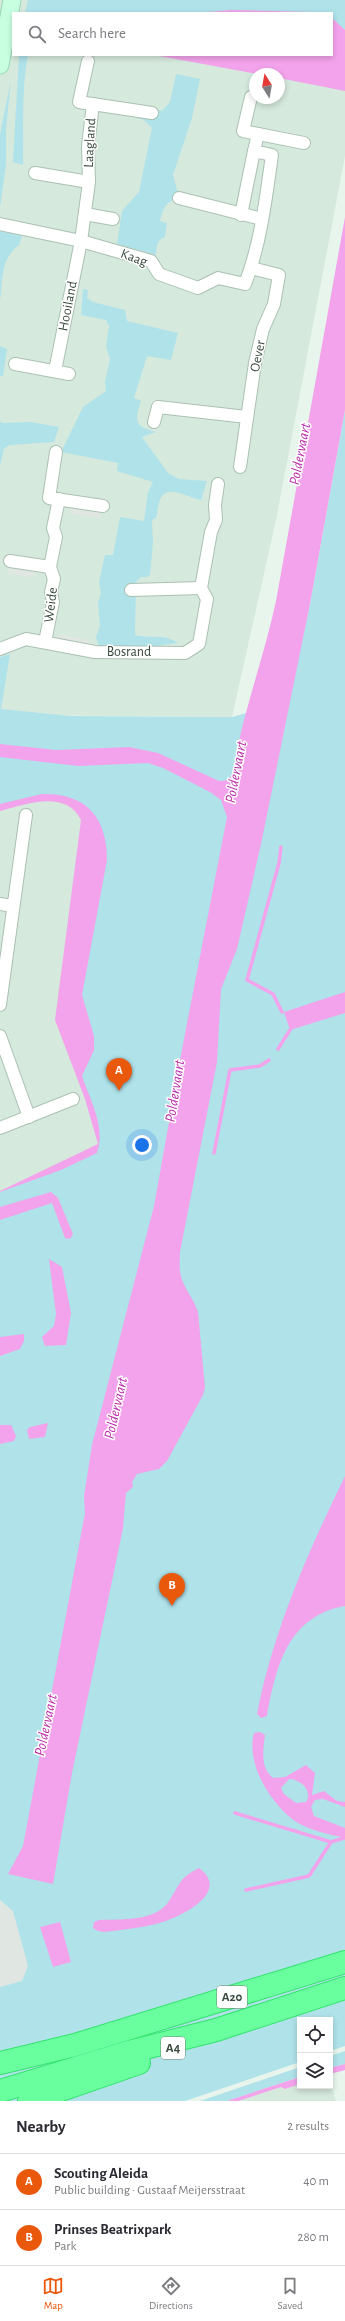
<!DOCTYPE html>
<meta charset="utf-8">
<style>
:root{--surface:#fff;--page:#f2f2f3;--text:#2b2b33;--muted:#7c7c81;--line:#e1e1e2;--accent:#ea580c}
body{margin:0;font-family:"Alegreya Sans",sans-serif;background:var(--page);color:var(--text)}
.controls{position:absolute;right:12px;bottom:12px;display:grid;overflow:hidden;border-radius:0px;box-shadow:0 2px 6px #0003}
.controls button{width:36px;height:36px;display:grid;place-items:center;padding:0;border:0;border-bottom:1px solid var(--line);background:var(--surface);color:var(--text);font:20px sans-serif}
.compass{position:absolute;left:249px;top:68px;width:36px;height:36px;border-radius:50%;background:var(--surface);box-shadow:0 2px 6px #0003;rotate:349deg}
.you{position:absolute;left:142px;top:1145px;width:14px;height:14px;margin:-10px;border:3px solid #fff;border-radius:50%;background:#1a73e8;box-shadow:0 0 0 6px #1a73e833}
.badge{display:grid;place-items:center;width:26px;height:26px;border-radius:50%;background:var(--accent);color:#fff;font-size:13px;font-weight:700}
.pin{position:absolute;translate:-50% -33px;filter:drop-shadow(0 1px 2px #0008)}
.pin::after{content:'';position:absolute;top:21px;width:14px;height:12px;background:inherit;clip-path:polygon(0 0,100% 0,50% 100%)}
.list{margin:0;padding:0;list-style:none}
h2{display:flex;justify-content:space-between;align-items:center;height:52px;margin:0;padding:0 16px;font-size:17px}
h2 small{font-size:13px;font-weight:400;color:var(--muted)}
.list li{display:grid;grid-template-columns:26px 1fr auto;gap:12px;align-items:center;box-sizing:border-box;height:56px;padding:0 16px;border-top:1px solid var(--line)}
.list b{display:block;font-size:15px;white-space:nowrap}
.list p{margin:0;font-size:13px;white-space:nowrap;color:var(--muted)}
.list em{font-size:13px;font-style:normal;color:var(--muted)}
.icon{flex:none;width:22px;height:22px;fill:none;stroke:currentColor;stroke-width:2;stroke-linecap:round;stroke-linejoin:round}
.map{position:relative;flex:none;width:345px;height:2101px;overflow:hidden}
.search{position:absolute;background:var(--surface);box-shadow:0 2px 6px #0003;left:12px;right:12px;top:12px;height:44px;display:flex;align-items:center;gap:10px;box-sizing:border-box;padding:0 14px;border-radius:0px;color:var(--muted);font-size:15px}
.sheet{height:164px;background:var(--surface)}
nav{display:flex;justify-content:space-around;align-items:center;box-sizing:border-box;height:56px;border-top:1px solid var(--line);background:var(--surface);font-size:11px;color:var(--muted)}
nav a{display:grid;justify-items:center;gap:2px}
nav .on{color:var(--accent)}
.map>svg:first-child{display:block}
.residential{fill:#d6e9dd;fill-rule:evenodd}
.green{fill:#b0e2ea}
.parking{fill:#e0e6e2}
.water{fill:#f3a3eb;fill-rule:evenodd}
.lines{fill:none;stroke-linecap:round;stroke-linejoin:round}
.stream{stroke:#f3a3eb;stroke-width:3.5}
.street-casing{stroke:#aac1b2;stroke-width:14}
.secondary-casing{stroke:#97d6b2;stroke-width:19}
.highway-casing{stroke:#34e36d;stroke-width:24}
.street{stroke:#fff;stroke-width:12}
.secondary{stroke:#c8ffe1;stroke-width:17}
.highway{stroke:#69ff9f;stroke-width:22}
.labels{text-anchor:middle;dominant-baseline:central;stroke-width:3;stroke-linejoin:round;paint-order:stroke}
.shield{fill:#fff;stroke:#738076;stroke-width:1}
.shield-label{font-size:13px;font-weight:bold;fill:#37493c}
.street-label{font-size:14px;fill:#37493c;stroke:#fff}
.water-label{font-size:15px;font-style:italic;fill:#b92ba9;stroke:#fff}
</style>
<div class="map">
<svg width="345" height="2101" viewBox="0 0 345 2101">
<rect width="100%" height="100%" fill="#e8f5ed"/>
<g class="residential">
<path d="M0,0h345v156l-68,359 -45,202 -232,-2zM13,13h319v42h-319zM255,74h24v24h-24z"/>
<polygon points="58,798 84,808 99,1144 95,1150 0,1192 0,809"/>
<polygon points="300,2079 300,2086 330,2086 330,2081 336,2101 223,2101"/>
</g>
<g class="green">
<polygon points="28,0 345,0 345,30 332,18 332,13 232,10 195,13 25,13"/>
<path d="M19,55h9c-7,36 -4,73 -5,110l-10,-3z"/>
<path d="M176,74l24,5 -8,39 -19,57 4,15 4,2 -4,7c-12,3 -14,10 -17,22l7,2 -2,14c-9,3 -8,10 -9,18l-39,-11 5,-33 17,-19 13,-64 -8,-8 -8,-2 2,-12 24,5 8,-9z"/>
<polygon points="11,80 6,129 6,164 0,208 0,134"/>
<path d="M0,231l22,5 -3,9c-19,14 -16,34 -19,56z"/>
<path d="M83,289l5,1 -1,8 6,4 32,8 2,11 51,12 -7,27 -24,-4 -13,42 7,3c-7,20 -6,26 15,31l-14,5 26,36 11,6 28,2 -6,19c-10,-1 -30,-15 -39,-4 -4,5 -4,15 -6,22l-4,2 1,23 -3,32 -4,2h-5l-5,5 -1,53c15,4 29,-2 43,8l-32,4h-47l-3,-10 4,-11 -2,-23 3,-10 -2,-11 6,-27h8l7,-38 24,4 4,-29 5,-10 -36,-11 1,-8 -57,-11 22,-45 23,-16 -1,-9 5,-23 -4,-12 3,-21 -3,-6 -25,-5z"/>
<polygon points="0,346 7,349 3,376 0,376"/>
<polygon points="345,410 345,2046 330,2051 330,2020 300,2020 300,2062 185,2101 0,2101 0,1192 95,1150 99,1144 97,1133 57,1017 84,811 58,798 0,809 0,657 10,654 1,709 70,716 232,717 289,701 310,604"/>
<polygon points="0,421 2,423 30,422 59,427 54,442 9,445 4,449 0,466"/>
<polygon points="345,2051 345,2064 330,2068 330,2056"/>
<polygon points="300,2067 300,2077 227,2101 200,2101"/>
</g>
<g class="parking">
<polygon points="70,507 101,512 100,518 69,513"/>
<polygon points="9,567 35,572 34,578 7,573"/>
<polygon points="58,634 90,640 89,647 56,640"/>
<polygon points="0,1900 13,1911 28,1966 22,1981 0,1987"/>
</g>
<g class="water">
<polygon points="232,10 312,12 315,13 195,13"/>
<polygon points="332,18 345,30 345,91 279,78 279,74 258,74 154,55 332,55"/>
<path d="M345,217v193l-35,194 -49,240 -24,105 -16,40 -4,73 -37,190c0,6 -1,14 0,20 2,15 14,26 18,40l7,75 -2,8 -36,66 -8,8 -22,5 -5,8 1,5 -7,6 -3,35 -51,245 -19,111 -45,-10 15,-28 62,-333 -1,-17 8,-51 62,-239 29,-162 44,-227 -6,-17 -11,-8 -47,-24 -15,-5 -70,3 -78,-9v-13l56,6 73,-3 29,6 61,28c7,0 10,-1 14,-8 8,-56 31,-115 43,-172z"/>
<path d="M42,794c44,-1 65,23 65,66l-25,135 12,41v14l-12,26c8,24 24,51 15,77l-36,17 -61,22v-1l98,-47 -13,-45 -30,-79 26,-200c-15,-31 -55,-16 -81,-9v-7z"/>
<polygon points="345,992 345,1013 290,1030 284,1012"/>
<polygon points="51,1192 58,1198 73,1234 70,1239 65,1238 52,1203 0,1220 0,1207"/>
<polygon points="49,1259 62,1267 71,1313 66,1345 45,1346 42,1337 54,1326 56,1314"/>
<polygon points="24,1334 24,1341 20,1349 0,1356 0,1337"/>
<polygon points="48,1423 45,1437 29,1439 27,1430 30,1427"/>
<polygon points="0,1425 11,1425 16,1436 14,1441 0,1444"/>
<path d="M345,1476v130c-57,10 -69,60 -78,110l-6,2 -4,-4c16,-83 51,-162 88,-238z"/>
<path d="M260,1732l5,3c-2,15 -5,33 8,43l12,-1 21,-12 9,8 -3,22 12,-4 13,10 8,1v5l-22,-8 -8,1 -4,7 3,9 31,12v10c-16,-4 -39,-8 -53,-19 -23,-19 -46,-55 -38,-86zM289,1779c11,0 24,11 17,23l-10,1 -12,-9 -3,-6z"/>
<path d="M199,1868c34,25 -22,51 -43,56 -17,4 -35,6 -52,8l-6,-1 -5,-3 1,-6 5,-2c21,-1 57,2 70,-19 12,-18 9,-22 30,-33z"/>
<polygon points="60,1922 71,1962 53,1967 40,1927"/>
<polygon points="345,2064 345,2070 330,2074 330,2068"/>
<polygon points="300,2077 300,2084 285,2089 281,2087 238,2101 227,2101"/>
</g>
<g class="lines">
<g class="stream">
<polyline points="281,847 279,863 247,980 273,994 282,1012"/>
<polyline points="278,1049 290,1030"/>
<polyline points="214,1153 230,1070 260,1066 269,1060"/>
<polyline points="235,1813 331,1842"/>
<polyline points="246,1890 309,1876 331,1842 344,1838"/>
</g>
<g class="street-casing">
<g id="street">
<polyline points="88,61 79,102 152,113"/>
<polyline points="251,97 243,131 304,143"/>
<polyline points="35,173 89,182 88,146 93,104"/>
<polyline points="179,198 262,219"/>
<polyline points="85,214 113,219"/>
<polyline points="241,215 254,151"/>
<path d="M0,224l81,17 70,20 8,13 39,14 20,-10 27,6c16,-41 21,-87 27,-129l-18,-4 4,-17"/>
<polyline points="15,364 69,374"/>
<polyline points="55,371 81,241 89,182"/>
<polyline points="154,422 158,407 247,417"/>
<polyline points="56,452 49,498 103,506"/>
<polyline points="240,467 255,363 263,329 274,304 279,275 251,268"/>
<polyline points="10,561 50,567"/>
<polyline points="131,590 201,588"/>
<polyline points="45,642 53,602 51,592 54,579 50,567 56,537 53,528 59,499"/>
<polyline points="0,649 26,639 95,652 185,653 199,644 207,599 201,588 211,532 216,520 215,505 218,484"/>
<polyline points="0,904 13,906"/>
<polyline points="0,1005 26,815"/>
<polyline points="0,1036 29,1117"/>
<polyline points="0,1128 73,1099"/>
</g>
</g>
<g class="secondary-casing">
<polyline id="secondary" points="0,65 12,0"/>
</g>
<g class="highway-casing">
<g id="highway">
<polyline points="0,2063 75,2045 345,1962"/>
<polyline points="0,2091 125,2053 216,2030 345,1988"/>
<polyline points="29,2101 139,2063"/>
</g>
</g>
<use href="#street" class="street"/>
<use href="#secondary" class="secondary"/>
<use href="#highway" class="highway"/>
</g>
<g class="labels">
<g class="shield">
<rect x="217" y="1986" width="30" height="22" rx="3"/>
<rect x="161" y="2037" width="24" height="22" rx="3"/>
</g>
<g class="shield-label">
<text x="232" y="1997">A20</text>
<text x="173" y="2048">A4</text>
</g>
<g class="street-label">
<text transform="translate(90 143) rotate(-87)">Laagland</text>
<text transform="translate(134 258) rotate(20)">Kaag</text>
<text transform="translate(68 306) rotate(-79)">Hooiland</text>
<text transform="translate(258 356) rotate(-79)">Oever</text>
<text transform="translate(51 605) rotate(-83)">Weide</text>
<text x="129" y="652">Bosrand</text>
</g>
<g class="water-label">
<text transform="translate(300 454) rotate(-79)">Poldervaart</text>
<text transform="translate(236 772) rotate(-79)">Poldervaart</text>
<text transform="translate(175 1091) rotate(-81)">Poldervaart</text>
<text transform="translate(116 1408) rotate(-77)">Poldervaart</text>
<text transform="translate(46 1725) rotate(-78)">Poldervaart</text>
</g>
</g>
</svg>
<div class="controls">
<button><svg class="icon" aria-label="locate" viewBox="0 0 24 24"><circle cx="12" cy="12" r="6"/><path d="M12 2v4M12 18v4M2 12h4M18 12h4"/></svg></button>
<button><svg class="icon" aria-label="layers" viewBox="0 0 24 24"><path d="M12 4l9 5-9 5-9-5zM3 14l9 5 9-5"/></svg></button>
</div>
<svg class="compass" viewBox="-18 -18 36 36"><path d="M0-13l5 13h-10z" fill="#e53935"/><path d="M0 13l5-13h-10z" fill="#7c7c81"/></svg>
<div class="you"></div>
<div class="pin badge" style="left:119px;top:1091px">A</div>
<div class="pin badge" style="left:172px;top:1606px">B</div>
<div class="search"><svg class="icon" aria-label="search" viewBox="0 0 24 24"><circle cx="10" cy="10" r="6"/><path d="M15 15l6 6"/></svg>Search here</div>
</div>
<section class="sheet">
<h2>Nearby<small>2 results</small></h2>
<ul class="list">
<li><span class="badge">A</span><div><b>Scouting Aleida</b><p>Public building · Gustaaf Meijersstraat</p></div><em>40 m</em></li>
<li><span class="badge">B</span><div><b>Prinses Beatrixpark</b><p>Park</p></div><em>280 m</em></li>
</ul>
</section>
<nav>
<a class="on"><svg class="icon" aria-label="map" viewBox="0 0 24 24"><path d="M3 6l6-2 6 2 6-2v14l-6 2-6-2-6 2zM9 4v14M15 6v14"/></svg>Map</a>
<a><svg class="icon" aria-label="directions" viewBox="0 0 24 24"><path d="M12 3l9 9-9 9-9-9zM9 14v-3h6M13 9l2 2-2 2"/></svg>Directions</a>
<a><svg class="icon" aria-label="saved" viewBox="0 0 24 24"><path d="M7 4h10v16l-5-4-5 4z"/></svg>Saved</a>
</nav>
